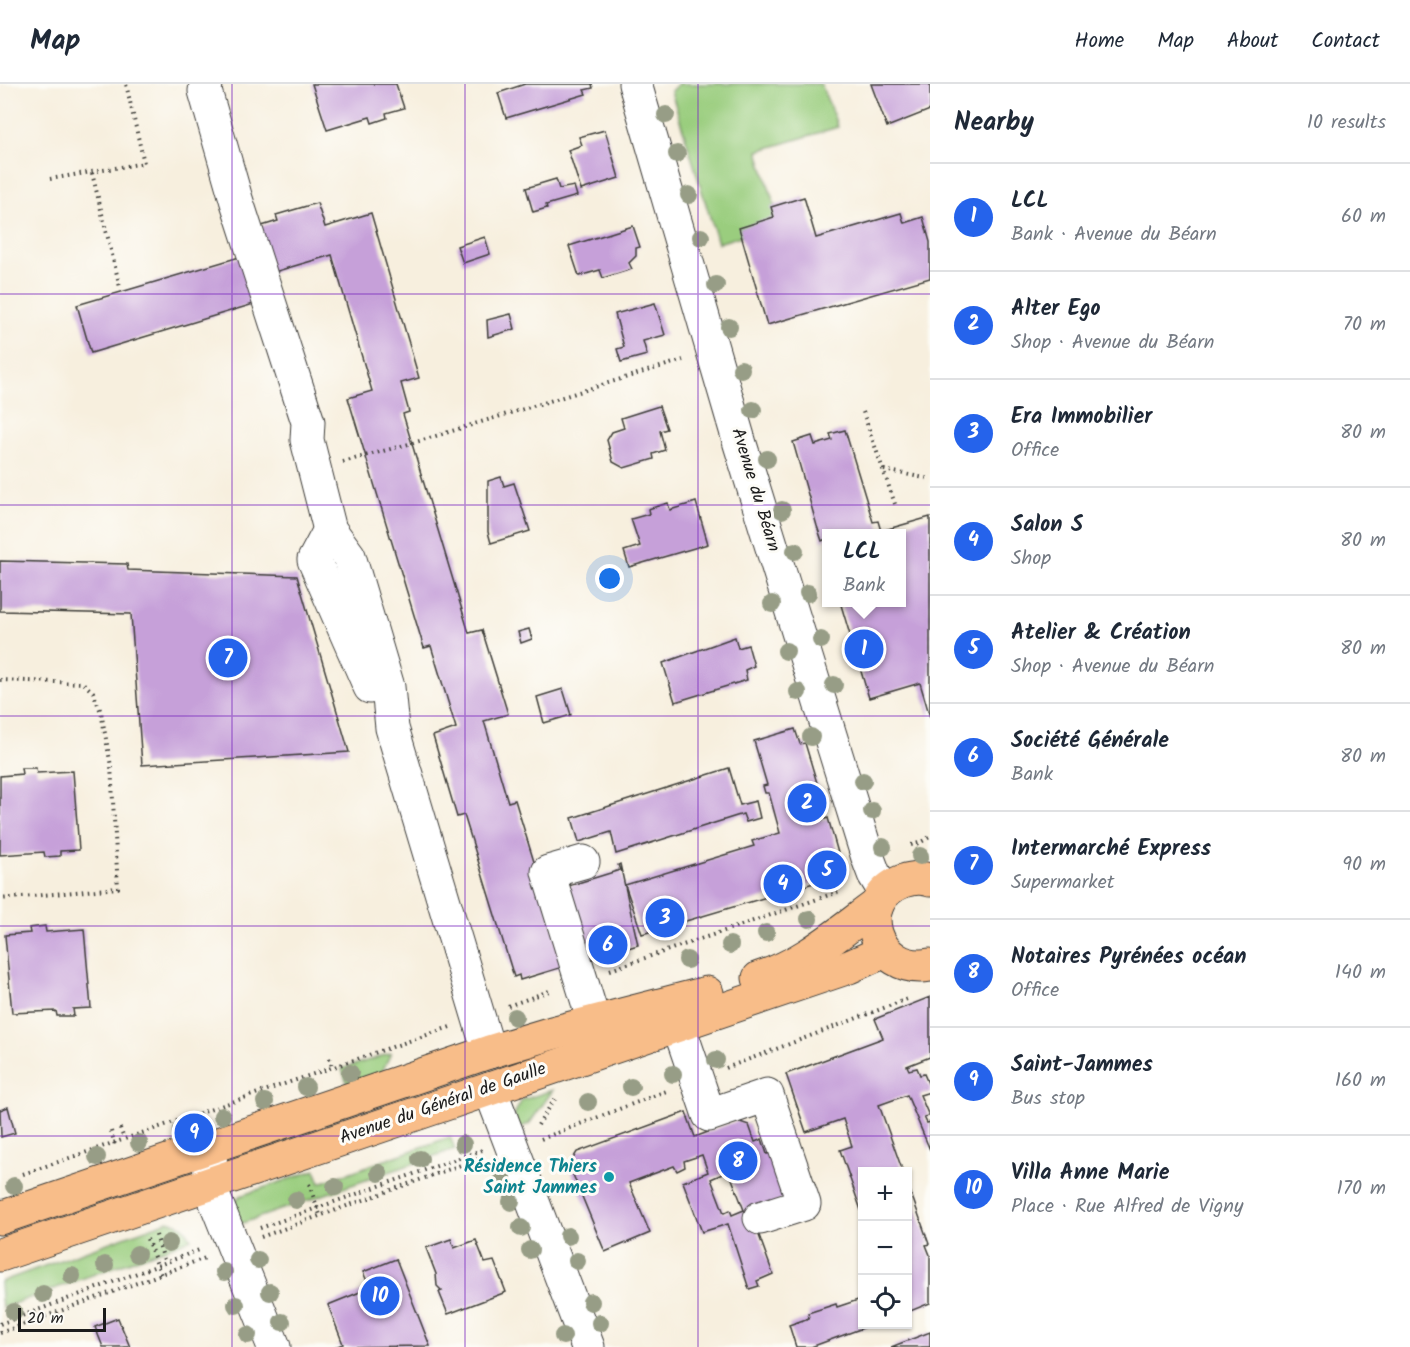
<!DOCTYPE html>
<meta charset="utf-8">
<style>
:root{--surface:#fff;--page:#f6f6f7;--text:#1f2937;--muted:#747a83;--line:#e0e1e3;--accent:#2563eb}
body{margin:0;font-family:Kalam,sans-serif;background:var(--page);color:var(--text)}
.controls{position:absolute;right:18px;bottom:18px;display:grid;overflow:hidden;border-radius:0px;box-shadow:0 2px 4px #0004}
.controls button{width:54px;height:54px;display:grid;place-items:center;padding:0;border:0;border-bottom:2px solid var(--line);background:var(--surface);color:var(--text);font:30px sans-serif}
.scale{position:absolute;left:18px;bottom:15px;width:88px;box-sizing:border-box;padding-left:6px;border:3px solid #1c1c1c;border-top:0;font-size:16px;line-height:21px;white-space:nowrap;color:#1c1c1c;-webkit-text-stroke:4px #fdfcf7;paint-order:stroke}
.you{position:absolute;left:610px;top:495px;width:21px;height:21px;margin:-15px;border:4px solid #fff;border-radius:50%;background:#1a73e8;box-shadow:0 0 0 9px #1a73e833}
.badge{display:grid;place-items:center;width:39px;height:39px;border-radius:50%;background:var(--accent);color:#fff;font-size:20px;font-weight:700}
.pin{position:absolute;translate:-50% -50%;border:3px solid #fff;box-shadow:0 2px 6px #0006}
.popup{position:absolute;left:822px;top:445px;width:84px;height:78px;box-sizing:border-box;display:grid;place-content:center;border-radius:0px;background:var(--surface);filter:drop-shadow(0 2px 4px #0005);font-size:20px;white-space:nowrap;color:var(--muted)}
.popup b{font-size:22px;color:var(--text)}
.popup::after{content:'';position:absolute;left:50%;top:100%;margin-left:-12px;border:12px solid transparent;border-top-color:var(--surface)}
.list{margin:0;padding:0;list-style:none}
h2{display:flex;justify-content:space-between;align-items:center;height:78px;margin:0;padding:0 24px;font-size:26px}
h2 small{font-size:20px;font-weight:400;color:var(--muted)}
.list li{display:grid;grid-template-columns:39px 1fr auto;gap:18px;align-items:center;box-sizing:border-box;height:108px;padding:0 24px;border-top:2px solid var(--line)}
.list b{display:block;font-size:22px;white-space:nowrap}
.list p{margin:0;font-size:20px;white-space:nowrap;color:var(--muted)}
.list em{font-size:20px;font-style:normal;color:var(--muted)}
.icon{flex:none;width:33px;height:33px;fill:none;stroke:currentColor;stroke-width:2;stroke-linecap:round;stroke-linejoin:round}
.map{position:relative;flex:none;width:930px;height:1263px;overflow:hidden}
header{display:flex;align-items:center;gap:36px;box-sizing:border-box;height:84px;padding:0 30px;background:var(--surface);border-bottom:2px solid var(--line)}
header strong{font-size:28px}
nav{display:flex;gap:33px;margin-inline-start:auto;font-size:21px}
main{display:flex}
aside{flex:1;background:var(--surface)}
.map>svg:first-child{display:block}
.green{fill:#9acd7e;stroke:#5b744d;stroke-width:1.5}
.building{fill:#c6a0d9;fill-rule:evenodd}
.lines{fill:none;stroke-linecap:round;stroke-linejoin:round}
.minor-casing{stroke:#3d3c39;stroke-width:35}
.major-casing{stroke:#3d3c39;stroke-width:35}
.path{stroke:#3d3c39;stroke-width:4;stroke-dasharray:1.5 4.5;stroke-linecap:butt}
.minor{stroke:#fff;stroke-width:33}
.major{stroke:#f8bd89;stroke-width:33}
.tree{fill:#979d86}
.grid{fill:none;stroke:#7b2cbf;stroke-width:1.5;stroke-opacity:0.55}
.culture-dot{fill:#0f9aa8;stroke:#fdfcf7;stroke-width:2}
.labels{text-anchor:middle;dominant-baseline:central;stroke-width:6;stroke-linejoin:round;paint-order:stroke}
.street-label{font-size:18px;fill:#1c1c1c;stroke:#fdfcf7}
.culture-label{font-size:18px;font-weight:bold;fill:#0d838f;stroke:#fdfcf7;text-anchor:end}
</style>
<header>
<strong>Map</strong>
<nav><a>Home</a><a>Map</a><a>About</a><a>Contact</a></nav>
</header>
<main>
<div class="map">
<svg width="930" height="1263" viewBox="0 0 930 1263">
<rect width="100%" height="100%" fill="#fdfcf7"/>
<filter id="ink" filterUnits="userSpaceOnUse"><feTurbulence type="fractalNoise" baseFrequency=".0167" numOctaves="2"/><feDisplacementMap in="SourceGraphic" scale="12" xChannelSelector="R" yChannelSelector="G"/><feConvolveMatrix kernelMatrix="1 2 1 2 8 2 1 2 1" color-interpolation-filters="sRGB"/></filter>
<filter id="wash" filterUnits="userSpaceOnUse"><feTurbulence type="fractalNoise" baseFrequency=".008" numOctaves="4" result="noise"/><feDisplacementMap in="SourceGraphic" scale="24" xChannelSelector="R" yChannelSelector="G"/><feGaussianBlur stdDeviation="1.35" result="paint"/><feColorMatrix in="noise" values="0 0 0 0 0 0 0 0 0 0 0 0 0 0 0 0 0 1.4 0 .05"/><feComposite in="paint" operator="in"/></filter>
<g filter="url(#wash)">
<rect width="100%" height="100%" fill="#f7efde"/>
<g class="green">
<polygon points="678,0 821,0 838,43 758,67 780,140 718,159 671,7"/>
<polygon points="391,969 382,988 349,1005 342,985"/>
<polygon points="553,1006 529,1040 515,1045 515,1029 522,1016"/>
<polygon points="450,1053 455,1065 237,1141 233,1121 240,1112 315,1086 320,1099"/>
<path d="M168,1137c13,3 18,6 23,18l-189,69 -2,-26z"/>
</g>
<g id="blocks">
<g class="building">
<polygon points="312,0 396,0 404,24 386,29 387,34 372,39 370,33 327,46"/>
<polygon points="525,0 592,0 593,4 584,6 586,10 506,34 498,9"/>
<polygon points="871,0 930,0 930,26 887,43"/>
<polygon points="605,46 619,94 581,106 568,66 582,61 579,53"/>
<polygon points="556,95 559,105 574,102 577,112 546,121 547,124 533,128 526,104"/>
<polygon points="804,113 816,154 901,129 904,139 923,133 930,158 930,194 767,241 739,144 774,133 771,123"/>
<polygon points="317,119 325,143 371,129 419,294 401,299 409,328 403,330 469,549 482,546 508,630 484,637 508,718 515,716 566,882 520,896 519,891 514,893 464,731 457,733 433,652 456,644 431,562 424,564 348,314 372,307 332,171 250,195 257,219 91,269 77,221 243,172 236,150 278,137 276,131"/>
<polygon points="633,142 640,163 636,164 636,172 629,179 632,185 603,194 600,186 579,192 569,162"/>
<polygon points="485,153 490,170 463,179 457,162"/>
<polygon points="655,219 665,251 643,257 647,271 621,278 617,265 624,263 615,230"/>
<polygon points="511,230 515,245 488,253 487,236"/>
<polygon points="659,322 667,345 660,347 665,366 653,370 654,375 624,384 613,378 607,356 612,348 624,344 621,334"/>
<polygon points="845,346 873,438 878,437 881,447 930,433 930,633 920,599 869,614 841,521 850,518 902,518 902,450 826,450 826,455 822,457 817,442 793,358 812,352 815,361 832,356 830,350"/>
<polygon points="501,393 504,402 514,399 530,447 491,459 488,448 488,397"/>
<polygon points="696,418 708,460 629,483 624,467 640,462 631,435 649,430 648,425 668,419 670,426"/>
<polygon points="0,477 127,480 128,486 297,492 349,668 142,681 131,530 0,527"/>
<polygon points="529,545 532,555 521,559 518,548"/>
<polygon points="735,553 738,564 748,561 754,582 745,586 747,596 675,618 663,579"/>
<polygon points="563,605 571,631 544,639 537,613"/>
<polygon points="795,645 800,660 805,659 823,719 817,721 822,736 828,734 844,790 642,850 625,801 754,762 752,757 780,749 769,709 765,709 763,702 767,701 754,657"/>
<polygon points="21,684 36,684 37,689 73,687 79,766 60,767 60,772 45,773 44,768 0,771 0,692 22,690"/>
<polygon points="729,684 740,721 756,717 760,734 746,738 743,730 616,770 611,748 579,758 572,734"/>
<polygon points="620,780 638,861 585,877 562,804 620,786 618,781"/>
<polygon points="45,842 46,848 84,845 91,924 73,925 74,932 57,932 56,927 12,929 5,851 30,849 29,844"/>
<polygon points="930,913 930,973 907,982 909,986 917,984 920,991 924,990 930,1004 930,1008 920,1011 929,1032 924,1033 927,1039 930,1038 930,1066 907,1011 879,1021 903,1088 862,1088 862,1129 840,1066 852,1062 843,1035 806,1048 786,990 883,954 875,935"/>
<polygon points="8,1023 15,1049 1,1053 0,1026"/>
<path d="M686,1028l9,25 42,-16 12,4 6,17 7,-3 5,15 8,-2 15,42 -38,22 21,58 -16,7 2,5 -10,3 -21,-65 -26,8 -19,-50 25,-10 -6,-17 -18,6 1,6 -8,4 -3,-5 -45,17 21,50 -45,19 -36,-87 8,-13zM729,1087l15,39 -12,5 -2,-5 -6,3 -13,-34z"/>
<polygon points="908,1101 929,1160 926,1161 930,1171 930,1219 908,1228"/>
<polygon points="451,1155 454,1164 476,1156 485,1179 494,1177 506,1208 448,1230 439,1208 442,1207 437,1202 436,1190 426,1164"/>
<polygon points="396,1175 430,1262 335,1263 343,1260 328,1221 370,1204 363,1188"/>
<polygon points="861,1215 862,1240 871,1241 811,1263 796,1263 789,1241 809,1234 808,1229 836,1220 837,1223"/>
<polygon points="118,1234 130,1263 103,1263 95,1243"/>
<polygon points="930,1248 930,1263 891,1263"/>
</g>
</g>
</g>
<g filter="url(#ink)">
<use href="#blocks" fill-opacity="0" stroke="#3d3c39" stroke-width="1.5"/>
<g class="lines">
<g class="minor-casing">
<g id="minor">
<polyline points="206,0 205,7 236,115 308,338 307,356 330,446 349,472 388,603 392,644 489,968"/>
<polyline points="635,0 740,360 868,774 874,790 885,808"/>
<polyline points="330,446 314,476 370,603"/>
<polyline points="583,778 548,788 594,938"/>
<polyline points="678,940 709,1031 767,1011 804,1120 760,1134"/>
<polyline points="490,1005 588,1263"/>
<polyline points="211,1063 209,1101 274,1263"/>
</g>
</g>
<g class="major-casing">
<g id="major">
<path d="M930,796c-9,-3 -18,-2 -27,1 -52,20 -28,94 27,84"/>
<path d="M759,894c44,-13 82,-47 118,-73"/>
<polyline points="0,1134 489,968 552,949 707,909"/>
<path d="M0,1171c284,-94 565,-194 849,-288l36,-16"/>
</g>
</g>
<g class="path">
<polyline points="92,89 120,203"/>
<polyline points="50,95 144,79 126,0"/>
<polyline points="863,328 895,420"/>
<polyline points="343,378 416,358 683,276"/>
<polyline points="884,386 930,395"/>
<polyline points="0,596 83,599 93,608 101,628 111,682 118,804 0,815"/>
<polyline points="911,761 919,759 930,753"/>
<polyline points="610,886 838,808"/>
<polyline points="508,922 552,906"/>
<polyline points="329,974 333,985"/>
<polyline points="726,984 910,914"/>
<polyline points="538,1041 555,1015"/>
<polyline points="120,1044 124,1055"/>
<polyline points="111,1047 115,1061"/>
<polyline points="541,1055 669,1006"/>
<polyline points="23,1090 450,943"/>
<polyline points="309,1100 320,1131"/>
<polyline points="260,1144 482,1066"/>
<polyline points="156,1151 165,1179"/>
<polyline points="261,1153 483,1073"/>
<polyline points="147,1155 161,1191"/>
<polyline points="0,1240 202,1165"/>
<polyline points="0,1249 205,1174"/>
</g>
<use href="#minor" class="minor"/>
<use href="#major" class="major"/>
</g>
<g class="tree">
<circle cx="666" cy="31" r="9"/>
<circle cx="677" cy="70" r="9"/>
<circle cx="689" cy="111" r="9"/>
<circle cx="701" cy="153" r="9"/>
<circle cx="716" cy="201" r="9"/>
<circle cx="729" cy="243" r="9"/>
<circle cx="741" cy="285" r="9"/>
<circle cx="753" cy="326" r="9"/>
<circle cx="767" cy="375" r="9"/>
<circle cx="782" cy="426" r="9"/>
<circle cx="795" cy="467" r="9"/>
<circle cx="808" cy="509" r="9"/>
<circle cx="772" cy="520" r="9"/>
<circle cx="821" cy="556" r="9"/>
<circle cx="786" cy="567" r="9"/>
<circle cx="834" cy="601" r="9"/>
<circle cx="798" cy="608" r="9"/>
<circle cx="811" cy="653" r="9"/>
<circle cx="863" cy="697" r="9"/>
<circle cx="872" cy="727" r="9"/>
<circle cx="883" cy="763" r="9"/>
<circle cx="920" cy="772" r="9"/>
<circle cx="809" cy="835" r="9"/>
<circle cx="766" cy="849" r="9"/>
<circle cx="730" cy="861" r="9"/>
<circle cx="687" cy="876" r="9"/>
<circle cx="515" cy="933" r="9"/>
<circle cx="716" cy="976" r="9"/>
<circle cx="350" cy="989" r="9"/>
<circle cx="673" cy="990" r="9"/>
<circle cx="306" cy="1003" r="9"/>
<circle cx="631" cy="1003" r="9"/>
<circle cx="265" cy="1018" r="9"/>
<circle cx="588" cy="1018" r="9"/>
<circle cx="222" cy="1032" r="9"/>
<circle cx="181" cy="1046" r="9"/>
<circle cx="139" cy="1059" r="9"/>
<circle cx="463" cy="1060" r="9"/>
<circle cx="97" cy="1073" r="9"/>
<circle cx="420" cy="1075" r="9"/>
<circle cx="379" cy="1089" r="9"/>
<circle cx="503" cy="1096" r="9"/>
<circle cx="14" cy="1102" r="9"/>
<circle cx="335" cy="1103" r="9"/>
<circle cx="296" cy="1116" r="9"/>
<circle cx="511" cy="1118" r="9"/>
<circle cx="521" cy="1144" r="9"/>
<circle cx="568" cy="1152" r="9"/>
<circle cx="169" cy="1159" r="9"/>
<circle cx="530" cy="1166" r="9"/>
<circle cx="137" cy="1170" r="9"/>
<circle cx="258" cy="1176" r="9"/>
<circle cx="577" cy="1177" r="9"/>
<circle cx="105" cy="1181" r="9"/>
<circle cx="224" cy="1188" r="9"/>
<circle cx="72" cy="1192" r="9"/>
<circle cx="270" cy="1208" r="9"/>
<circle cx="43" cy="1210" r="9"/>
<circle cx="591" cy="1218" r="9"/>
<circle cx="236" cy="1221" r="9"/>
<circle cx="14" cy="1228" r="9"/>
<circle cx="282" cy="1238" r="9"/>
<circle cx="600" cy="1239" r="9"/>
<circle cx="248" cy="1251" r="9"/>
<circle cx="563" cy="1252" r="9"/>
</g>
</g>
<path class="grid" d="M232,0v1263M465,0v1263M698,0v1263M0,210h930M0,421h930M0,632h930M0,842h930M0,1052h930"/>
<circle class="culture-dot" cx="609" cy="1093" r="6"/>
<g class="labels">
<g class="street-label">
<text transform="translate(755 406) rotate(73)">Avenue du Béarn</text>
<text transform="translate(443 1020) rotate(-19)">Avenue du Général de Gaulle</text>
</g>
<g class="culture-label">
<text x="597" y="1083">Résidence Thiers<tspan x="597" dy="21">Saint Jammes</tspan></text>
</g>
</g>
</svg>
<div class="controls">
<button>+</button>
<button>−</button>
<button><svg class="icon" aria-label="locate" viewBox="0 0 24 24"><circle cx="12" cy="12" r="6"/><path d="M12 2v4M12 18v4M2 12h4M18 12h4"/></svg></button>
</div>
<div class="scale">20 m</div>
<div class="you"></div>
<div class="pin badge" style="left:864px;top:565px">1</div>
<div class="popup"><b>LCL</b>Bank</div>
<div class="pin badge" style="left:807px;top:719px">2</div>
<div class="pin badge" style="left:665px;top:834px">3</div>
<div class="pin badge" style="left:783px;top:800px">4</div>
<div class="pin badge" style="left:827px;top:786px">5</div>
<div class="pin badge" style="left:608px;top:861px">6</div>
<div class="pin badge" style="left:228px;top:574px">7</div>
<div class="pin badge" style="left:738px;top:1077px">8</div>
<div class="pin badge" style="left:194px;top:1049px">9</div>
<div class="pin badge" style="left:380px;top:1212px">10</div>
</div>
<aside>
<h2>Nearby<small>10 results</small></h2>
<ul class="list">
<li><span class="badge">1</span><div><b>LCL</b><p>Bank · Avenue du Béarn</p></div><em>60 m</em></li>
<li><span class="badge">2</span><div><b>Alter Ego</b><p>Shop · Avenue du Béarn</p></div><em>70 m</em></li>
<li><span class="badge">3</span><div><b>Era Immobilier</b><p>Office</p></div><em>80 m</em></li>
<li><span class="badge">4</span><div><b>Salon S</b><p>Shop</p></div><em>80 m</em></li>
<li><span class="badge">5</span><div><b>Atelier &amp; Création</b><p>Shop · Avenue du Béarn</p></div><em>80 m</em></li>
<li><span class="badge">6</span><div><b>Société Générale</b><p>Bank</p></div><em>80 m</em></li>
<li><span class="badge">7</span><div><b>Intermarché Express</b><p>Supermarket</p></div><em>90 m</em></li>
<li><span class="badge">8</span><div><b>Notaires Pyrénées océan</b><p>Office</p></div><em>140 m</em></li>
<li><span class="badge">9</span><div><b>Saint-Jammes</b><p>Bus stop</p></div><em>160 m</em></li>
<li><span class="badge">10</span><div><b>Villa Anne Marie</b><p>Place · Rue Alfred de Vigny</p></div><em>170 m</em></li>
</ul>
</aside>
</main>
